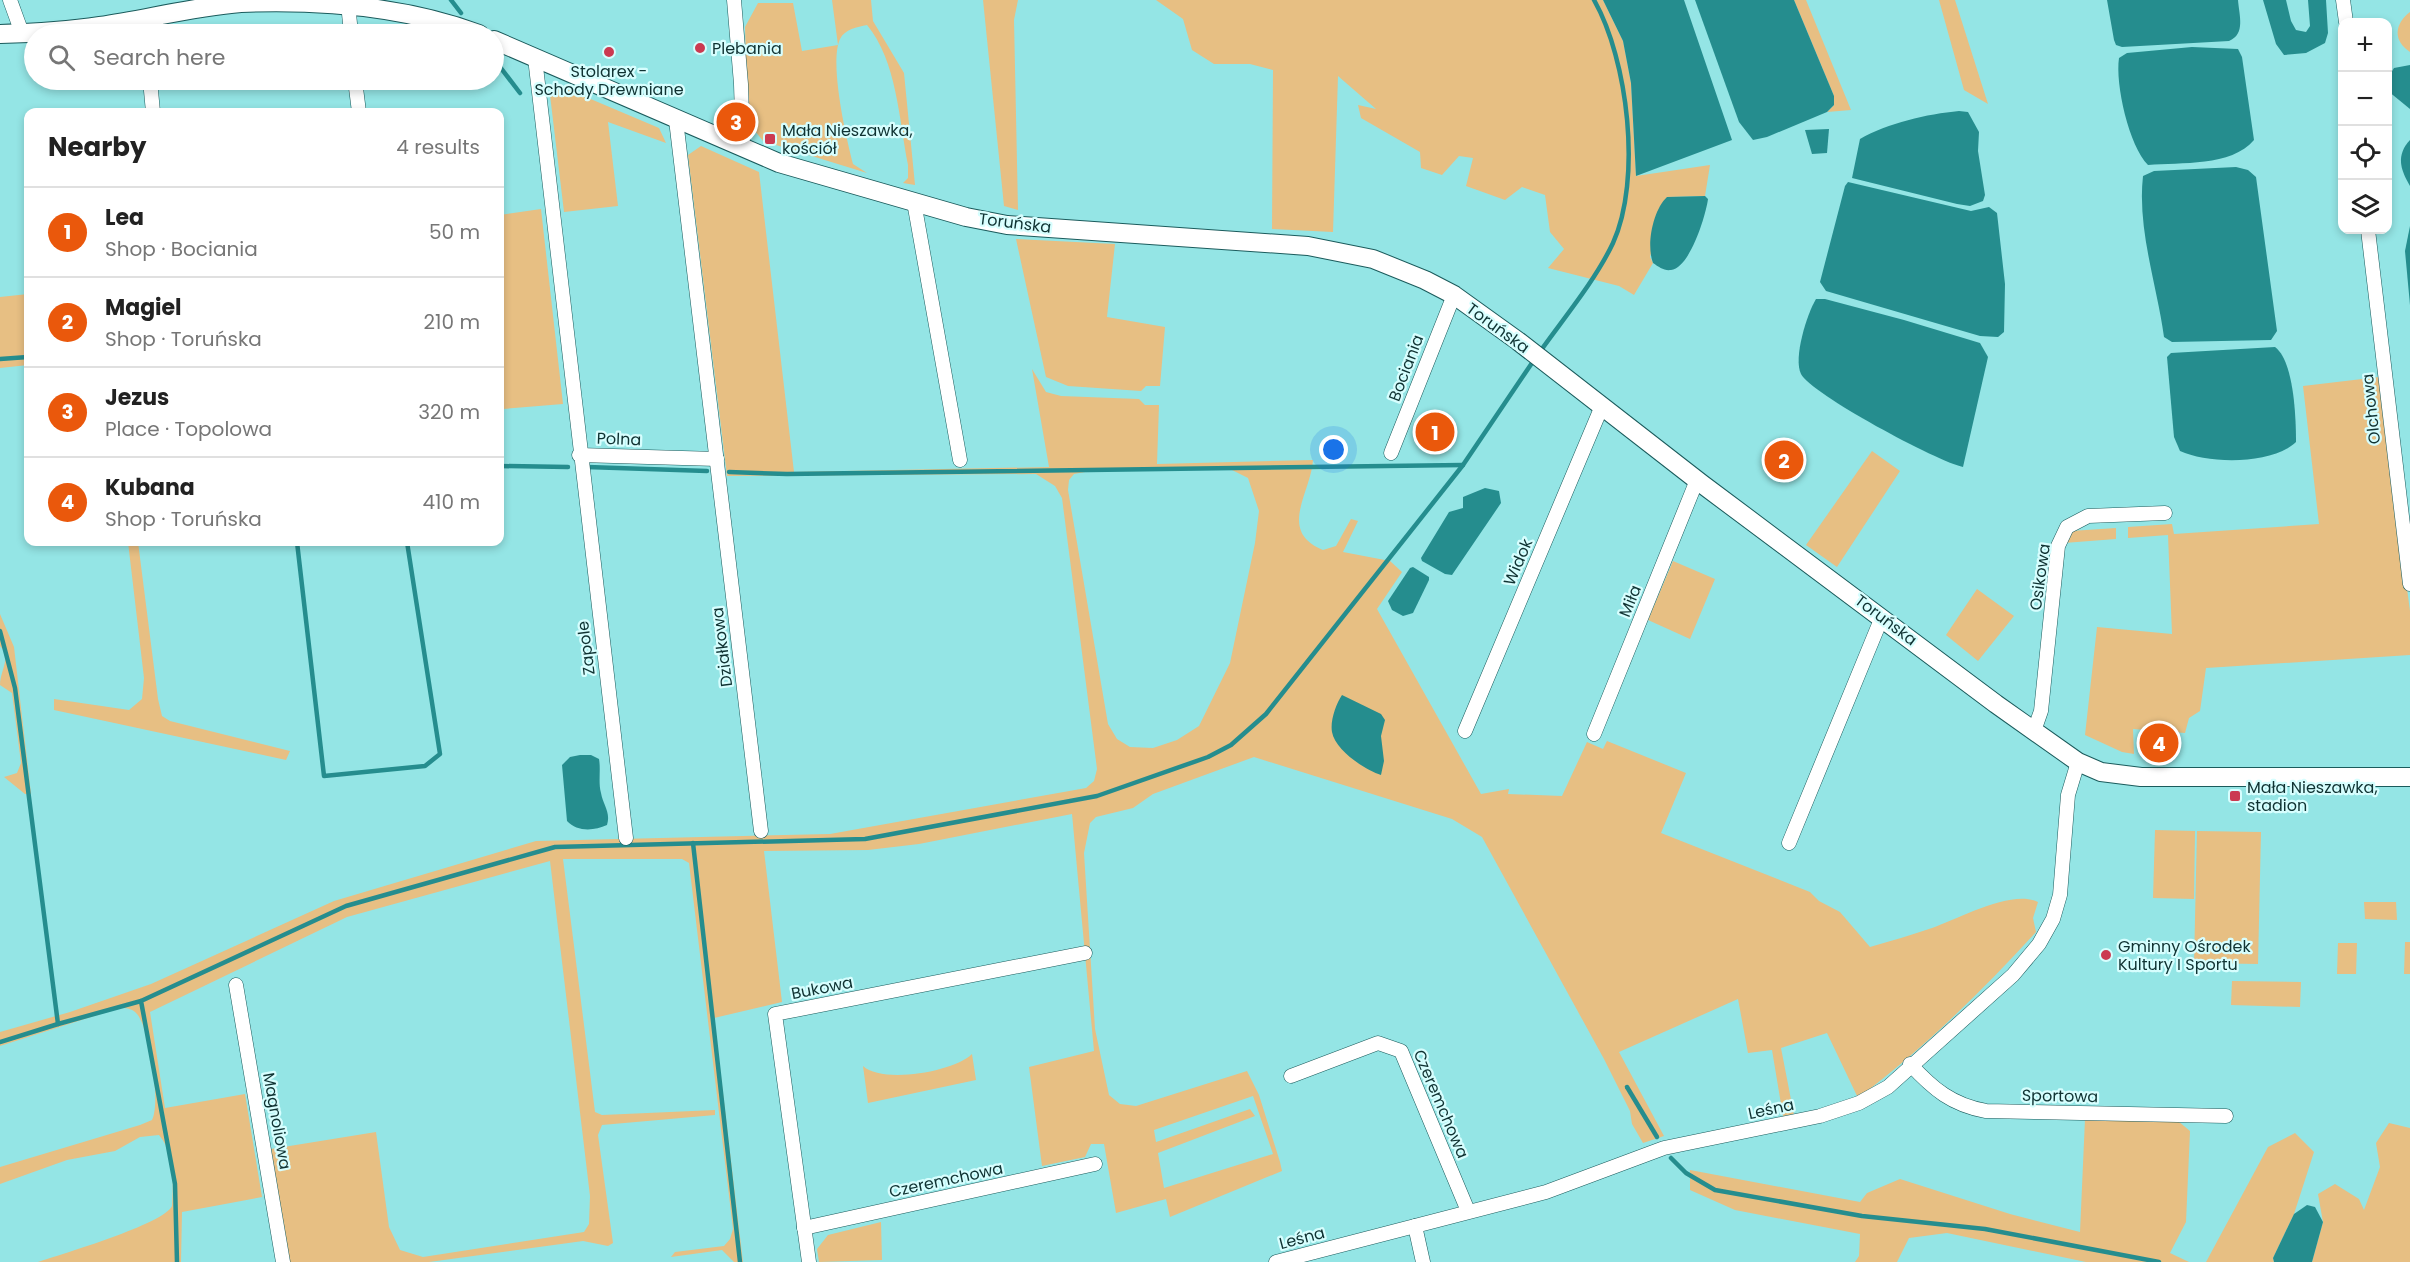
<!DOCTYPE html>
<meta charset="utf-8">
<style>
:root{--surface:#fff;--page:#f2f2f2;--text:#222;--muted:#767676;--line:#e0e0e0;--accent:#ea580c}
body{margin:0;font-family:Poppins,sans-serif;background:var(--page);color:var(--text)}
.controls{position:absolute;right:18px;top:18px;display:grid;overflow:hidden;border-radius:12px;box-shadow:0 3px 9px #0003}
.controls button{width:54px;height:54px;display:grid;place-items:center;padding:0;border:0;border-bottom:2px solid var(--line);background:var(--surface);color:var(--text);font:30px sans-serif}
.you{position:absolute;left:1334px;top:450px;width:21px;height:21px;margin:-15px;border:4px solid #fff;border-radius:50%;background:#1a73e8;box-shadow:0 0 0 9px #1a73e833}
.badge{display:grid;place-items:center;width:39px;height:39px;border-radius:50%;background:var(--accent);color:#fff;font-size:20px;font-weight:700}
.pin{position:absolute;translate:-50% -50%;border:3px solid #fff;box-shadow:0 2px 6px #0006}
.list{margin:0;padding:0;list-style:none}
h2{display:flex;justify-content:space-between;align-items:center;height:78px;margin:0;padding:0 24px;font-size:26px}
h2 small{font-size:20px;font-weight:400;color:var(--muted)}
.list li{display:grid;grid-template-columns:39px 1fr auto;gap:18px;align-items:center;box-sizing:border-box;height:90px;padding:0 24px;border-top:2px solid var(--line)}
.list b{display:block;font-size:22px;white-space:nowrap}
.list p{margin:0;font-size:20px;white-space:nowrap;color:var(--muted)}
.list em{font-size:20px;font-style:normal;color:var(--muted)}
.icon{flex:none;width:33px;height:33px;fill:none;stroke:currentColor;stroke-width:2;stroke-linecap:round;stroke-linejoin:round}
.map{position:relative;flex:none;width:2410px;height:1262px;overflow:hidden}
.search{position:absolute;background:var(--surface);box-shadow:0 3px 9px #0003;left:24px;top:24px;width:480px;height:66px;display:flex;align-items:center;gap:15px;box-sizing:border-box;padding:0 21px;border-radius:33px;color:var(--muted);font-size:22px}
.panel{position:absolute;background:var(--surface);box-shadow:0 3px 9px #0003;left:24px;top:108px;width:480px;height:438px;border-radius:12px}
.map>svg:first-child{display:block}
.green{fill:#e7bf83;fill-rule:evenodd}
.water{fill:#258d8e}
.lines{fill:none;stroke-linecap:round;stroke-linejoin:round}
.stream{stroke:#258d8e;stroke-width:4.5}
.minor-casing{stroke:#1b5b5c;stroke-width:15}
.secondary-casing{stroke:#1b5b5c;stroke-width:20}
.minor{stroke:#fff;stroke-width:14}
.secondary{stroke:#fff;stroke-width:18}
.poi-dot{fill:#cb3a51;stroke:#d7fefe;stroke-width:2}
.labels{text-anchor:middle;dominant-baseline:central;stroke-width:4.5;stroke-linejoin:round;paint-order:stroke}
.poi-label{font-size:16px;fill:#0f3232;stroke:#d7fefe;text-anchor:start}
.street-label{font-size:16px;fill:#0f3232;stroke:#d7fefe}
</style>
<div class="map">
<svg width="2410" height="1262" viewBox="0 0 2410 1262">
<rect width="100%" height="100%" fill="#94e5e5"/>
<g class="green">
<path d="M832,0h39l2,21 31,52 11,112 -12,-2 5,-5v-13c-9,-45 -11,-104 -41,-140 -10,2 -22,4 -27,14 -11,24 6,98 13,125l14,9 -104,-32 -15,-19 -3,-95 13,-24h35l9,48 36,-6z"/>
<polygon points="983,0 1018,0 1014,20 1018,210 1004,206"/>
<polygon points="1156,0 1603,0 1623,41 1631,83 1636,176 1710,165 1705,196 1667,197 1650,257 1653,263 1634,295 1619,286 1548,268 1564,249 1550,232 1545,195 1522,187 1505,200 1466,186 1473,158 1459,156 1442,175 1421,168 1420,152 1361,118 1358,105 1376,109 1338,76 1333,232 1272,229 1273,70 1250,64 1214,64 1192,50 1183,19"/>
<polygon points="1794,0 1806,0 1851,110 1827,112 1834,105 1834,96"/>
<polygon points="1939,0 1955,0 1988,104 1964,90"/>
<path d="M2410,12v40c-17,-11 -16,-28 0,-40z"/>
<polygon points="560,86 659,128 666,143 608,122 618,206 564,212 550,95"/>
<path d="M701,146l58,26 35,300 255,-5 -17,-98 14,23 15,4 78,3 6,6h14l-2,59 156,-4c-2,33 -36,71 10,90l13,-4 15,-27 7,2 -15,31 47,9 12,11 -25,37 104,185 28,-5 -1,5 54,2 25,-54 16,7 4,-8 79,32 -25,60 149,59 9,9 21,11 30,35c20,-6 42,-12 62,-19 26,-9 80,-39 106,-26l-5,16 3,14c-54,59 -114,118 -178,166l-31,-65 -46,15 13,67 -11,1 -11,-66 -24,3 -10,-54 -119,53 45,84 -21,7 -11,-19 -2,-13 -26,-52 -122,-222 -30,-18 -198,-62 -101,37 -20,14 -37,9 -6,6 -6,30 11,176 14,66 11,9 16,2 111,-35 12,24 21,67 2,9 -112,46 -4,-18 -50,14 -12,-69h-13l-6,13 -43,9 -13,-99 65,-16 -22,-237 -153,30 -51,6 -104,1 18,151 -68,16 29,244h-9l-12,-12 -51,7 4,-5 49,-6 6,-7 3,-10 -44,-366 -7,-4h-119l32,253 7,3 113,-5v5l-113,10 -4,10 15,108 -5,3 -25,-5 -154,21h-139l-19,-113 105,-17 13,95 11,23 23,7 161,-25 5,-8 1,-28 -40,-335 -203,56 -197,95 15,96 80,-14 17,103 -80,15 -1,50h-143c24,-8 126,-38 134,-56 1,-24 4,-51 -13,-71l-19,2 -25,14 -48,9 -67,24v-17l140,-42 12,-5c9,-17 -2,-91 -15,-106 -5,-6 -11,-6 -18,-6l-119,38v-14l70,-20 81,-28 183,-83 202,-60 294,-7 256,-46 8,-7 3,-12 -35,-271 -7,-12 -19,-12 -309,2 -39,-321zM1096,470h136l16,8 11,33 -4,32 -25,120 -31,63 -22,14 -24,8 -23,-1 -13,-8 -9,-15 -40,-234 1,-10 5,-6zM1253,1096l20,58 -109,34 -6,-35 97,-37 -5,-7 -94,33 -2,-12z"/>
<polygon points="541,209 563,404 503,409 500,382 500,215"/>
<polygon points="1016,239 1115,244 1107,317 1165,327 1160,386 1146,386 1141,391 1068,386 1046,377"/>
<polygon points="28,294 28,365 0,368 0,297"/>
<polygon points="2379,377 2410,611 2410,655 2206,668 2200,711 2189,718 2185,733 2133,729 2134,754 2122,752 2085,735 2097,627 2172,634 2168,535 2128,538 2128,527 2172,524 2174,534 2319,524 2303,386"/>
<polygon points="1872,451 1900,471 1837,567 1806,545"/>
<polygon points="2116,528 2116,539 2064,543 2071,531"/>
<polygon points="128,542 138,542 158,699 162,716 170,721 290,751 286,760 54,710 54,699 129,710 142,699 144,678"/>
<polygon points="1673,561 1715,579 1690,639 1648,620"/>
<polygon points="1977,589 2014,616 1978,661 1946,635"/>
<path d="M0,614l14,33 17,147h-6l-21,-17 13,-4 4,-10 -9,-70 -12,-8c0,-15 12,-27 0,-39z"/>
<polygon points="2155,830 2195,831 2194,899 2153,898"/>
<polygon points="2197,831 2261,832 2258,964 2194,963"/>
<polygon points="2364,902 2396,902 2397,920 2365,919"/>
<polygon points="2405,942 2410,942 2410,974 2404,974"/>
<polygon points="2338,943 2357,943 2356,974 2337,974"/>
<polygon points="2232,981 2301,982 2300,1007 2231,1005"/>
<path d="M972,1054l4,26 -108,23 -5,-37c19,18 91,6 109,-12z"/>
<polygon points="2085,1119 2178,1121 2190,1131 2186,1222 2170,1253 2189,1262 2086,1262 1947,1233 1909,1238 1897,1262 1855,1262 1859,1256 1860,1234 1735,1210 1690,1190 1690,1170 1860,1202 1867,1193 1900,1179 2010,1214 2080,1232"/>
<polygon points="2389,1123 2410,1128 2410,1262 2312,1262 2323,1222 2318,1194 2335,1184 2359,1199 2364,1210 2380,1167 2376,1143"/>
<polygon points="2295,1133 2314,1152 2294,1214 2273,1258 2274,1262 2206,1262 2268,1147"/>
<polygon points="881,1222 882,1260 819,1262 817,1249 828,1235"/>
</g>
<g class="water">
<polygon points="1603,0 1684,0 1732,140 1636,176 1631,83 1623,41"/>
<polygon points="1695,0 1794,0 1834,96 1834,105 1827,112 1767,137 1753,140 1739,122"/>
<path d="M2107,0h131c1,15 8,34 -9,41l-107,6 -6,-2 -2,-5z"/>
<polygon points="2263,0 2286,0 2291,21 2296,30 2306,32 2310,26 2308,0 2326,0 2328,33 2325,43 2306,53 2284,55 2276,44"/>
<path d="M2192,47l46,2 4,8 12,83c-23,27 -73,22 -106,25 -19,-19 -33,-81 -29,-107l8,-5z"/>
<polygon points="2410,65 2410,109 2388,91 2389,76 2394,68"/>
<path d="M1959,111l9,1 11,20 -1,19 7,44 -2,6 -13,5 -13,-2 -105,-26 8,-39c28,-16 67,-25 99,-28z"/>
<polygon points="1829,129 1827,153 1812,154 1805,130"/>
<path d="M2410,140v46c-10,-17 -14,-31 0,-46z"/>
<path d="M2236,167l12,3 8,7 21,154 -6,9 -99,2 -8,-5c-7,-52 -27,-108 -21,-161l11,-5z"/>
<polygon points="1848,182 1971,211 1989,207 1997,213 2005,284 2004,332 1998,337 1980,336 1826,291 1820,282 1845,186"/>
<path d="M1705,196l3,3c-2,16 -18,69 -37,71 -7,1 -12,-3 -18,-7 -7,-18 0,-53 14,-66z"/>
<polygon points="2410,226 2410,305 2405,251"/>
<path d="M1816,299h9l79,21 76,23 8,14 -25,110c-25,-5 -152,-73 -162,-93 -8,-16 6,-60 15,-75z"/>
<path d="M2275,347c19,14 21,71 21,95 -24,23 -88,22 -116,9l-6,-14 -7,-80 4,-4z"/>
<polygon points="1485,488 1499,491 1501,503 1452,575 1445,574 1422,561 1421,558 1449,512 1463,508 1463,497"/>
<polygon points="1413,567 1429,577 1429,580 1413,613 1403,616 1392,610 1388,601 1410,568"/>
<path d="M1342,695l39,19 4,6 -4,16 3,25 -3,14c-16,-5 -46,-25 -49,-43 -2,-11 4,-28 10,-37z"/>
<path d="M580,755h11l8,4c2,11 -1,23 2,34 2,12 10,19 6,32 -13,6 -30,7 -40,-4l-5,-56 8,-8z"/>
<polygon points="2307,1205 2315,1207 2323,1222 2312,1262 2274,1262 2273,1258 2294,1214"/>
</g>
<g class="lines">
<g class="stream">
<polyline points="451,0 461,13"/>
<polyline points="494,59 520,93"/>
<path d="M1539,353c24,-34 56,-72 74,-110 29,-64 15,-183 -19,-243"/>
<polyline points="0,359 28,357"/>
<polyline points="500,466 568,467"/>
<polyline points="587,467 707,471"/>
<polyline points="729,472 787,474 1463,465"/>
<polyline points="297,542 324,776 425,766 440,754 407,542"/>
<polyline points="0,631 15,688 58,1024 141,1001"/>
<polyline points="693,843 740,1262"/>
<polyline points="0,1042 58,1024"/>
<polyline points="1627,1087 1657,1137"/>
<polyline points="1671,1158 1686,1173 1715,1190 1862,1216 1985,1229 2159,1262"/>
<polyline points="177,1262 175,1184 141,1001 346,906 555,847 865,839 1097,796 1208,757 1231,745 1266,714 1463,465 1534,360"/>
</g>
<g class="minor-casing">
<g id="minor">
<polyline points="10,0 22,33"/>
<polyline points="734,0 741,84 743,149"/>
<polyline points="2343,0 2346,22"/>
<polyline points="348,3 351,34"/>
<polyline points="144,18 146,34"/>
<polyline points="535,58 626,838"/>
<polyline points="150,80 153,112"/>
<polyline points="355,80 359,112"/>
<polyline points="676,120 761,831"/>
<polyline points="914,202 960,460"/>
<polyline points="2368,230 2410,584"/>
<polyline points="1391,453 1454,295"/>
<polyline points="579,455 717,459"/>
<polyline points="1465,731 1602,406"/>
<polyline points="2034,731 2041,711 2058,546 2067,527 2088,516 2165,513"/>
<polyline points="1594,734 1697,480"/>
<polyline points="1789,843 1882,617"/>
<polyline points="236,985 283,1262"/>
<path d="M1910,1064c23,25 42,41 76,47l240,5"/>
<polyline points="1291,1076 1378,1043 1401,1051 1468,1211"/>
<polyline points="1415,1226 1423,1262"/>
<polyline points="804,1228 1095,1164"/>
<polyline points="809,1262 775,1014 1085,953"/>
<polyline points="1276,1262 1546,1192 1664,1148 1820,1116 1859,1103 1888,1087 2013,975 2039,944 2053,919 2060,895 2068,795 2078,762"/>
</g>
</g>
<g class="secondary-casing">
<g id="secondary">
<path d="M0,34c33,-1 67,-3 100,-8 47,-7 93,-19 141,-23 80,-3 163,3 238,31"/>
<polyline points="494,40 779,163 966,217 1007,225 1308,246 1373,259 1425,280 1454,295 1518,341 1702,484 1996,704 2078,762 2101,772 2141,777 2410,777"/>
</g>
</g>
<use href="#minor" class="minor"/>
<use href="#secondary" class="secondary"/>
</g>
<g class="poi-dot">
<circle cx="700" cy="48" r="6"/>
<circle cx="609" cy="52" r="6"/>
<rect x="764" y="133" width="12" height="12" rx="3"/>
<rect x="2229" y="790" width="12" height="12" rx="3"/>
<circle cx="2106" cy="955" r="6"/>
</g>
<g class="labels">
<g class="poi-label">
<text x="712" y="48">Plebania</text>
<text x="609" y="71" text-anchor="middle">Stolarex -<tspan x="609" dy="18">Schody Drewniane</tspan></text>
<text x="782" y="130">Mała Nieszawka,<tspan x="782" dy="18">kościół</tspan></text>
<text x="2247" y="787">Mała Nieszawka,<tspan x="2247" dy="18">stadion</tspan></text>
<text x="2118" y="946">Gminny Ośrodek<tspan x="2118" dy="18">Kultury I Sportu</tspan></text>
</g>
<g class="street-label">
<text transform="translate(1015 223) rotate(7)">Toruńska</text>
<text transform="translate(1498 328) rotate(36)">Toruńska</text>
<text transform="translate(1406 368) rotate(-69)">Bociania</text>
<text transform="translate(2371 409) rotate(-96)">Olchowa</text>
<text transform="translate(619 439) rotate(2)">Polna</text>
<text transform="translate(1518 562) rotate(-67)">Widok</text>
<text transform="translate(2040 577) rotate(-82)">Osikowa</text>
<text transform="translate(1630 601) rotate(-68)">Miła</text>
<text transform="translate(1886 620) rotate(37)">Toruńska</text>
<text transform="translate(722 647) rotate(-97)">Działkowa</text>
<text transform="translate(586 648) rotate(-97)">Zapole</text>
<text transform="translate(822 988) rotate(-11)">Bukowa</text>
<text transform="translate(2060 1096) rotate(1)">Sportowa</text>
<text transform="translate(1441 1104) rotate(67)">Czeremchowa</text>
<text transform="translate(1771 1109) rotate(-12)">Leśna</text>
<text transform="translate(277 1121) rotate(80)">Magnoliowa</text>
<text transform="translate(946 1180) rotate(-12)">Czeremchowa</text>
<text transform="translate(1302 1238) rotate(-15)">Leśna</text>
</g>
</g>
</svg>
<div class="controls">
<button>+</button>
<button>−</button>
<button><svg class="icon" aria-label="locate" viewBox="0 0 24 24"><circle cx="12" cy="12" r="6"/><path d="M12 2v4M12 18v4M2 12h4M18 12h4"/></svg></button>
<button><svg class="icon" aria-label="layers" viewBox="0 0 24 24"><path d="M12 4l9 5-9 5-9-5zM3 14l9 5 9-5"/></svg></button>
</div>
<div class="you"></div>
<div class="pin badge" style="left:1435px;top:432px">1</div>
<div class="pin badge" style="left:1784px;top:460px">2</div>
<div class="pin badge" style="left:736px;top:122px">3</div>
<div class="pin badge" style="left:2159px;top:743px">4</div>
<div class="search"><svg class="icon" aria-label="search" viewBox="0 0 24 24"><circle cx="10" cy="10" r="6"/><path d="M15 15l6 6"/></svg>Search here</div>
<section class="panel">
<h2>Nearby<small>4 results</small></h2>
<ul class="list">
<li><span class="badge">1</span><div><b>Lea</b><p>Shop · Bociania</p></div><em>50 m</em></li>
<li><span class="badge">2</span><div><b>Magiel</b><p>Shop · Toruńska</p></div><em>210 m</em></li>
<li><span class="badge">3</span><div><b>Jezus</b><p>Place · Topolowa</p></div><em>320 m</em></li>
<li><span class="badge">4</span><div><b>Kubana</b><p>Shop · Toruńska</p></div><em>410 m</em></li>
</ul>
</section>
</div>
